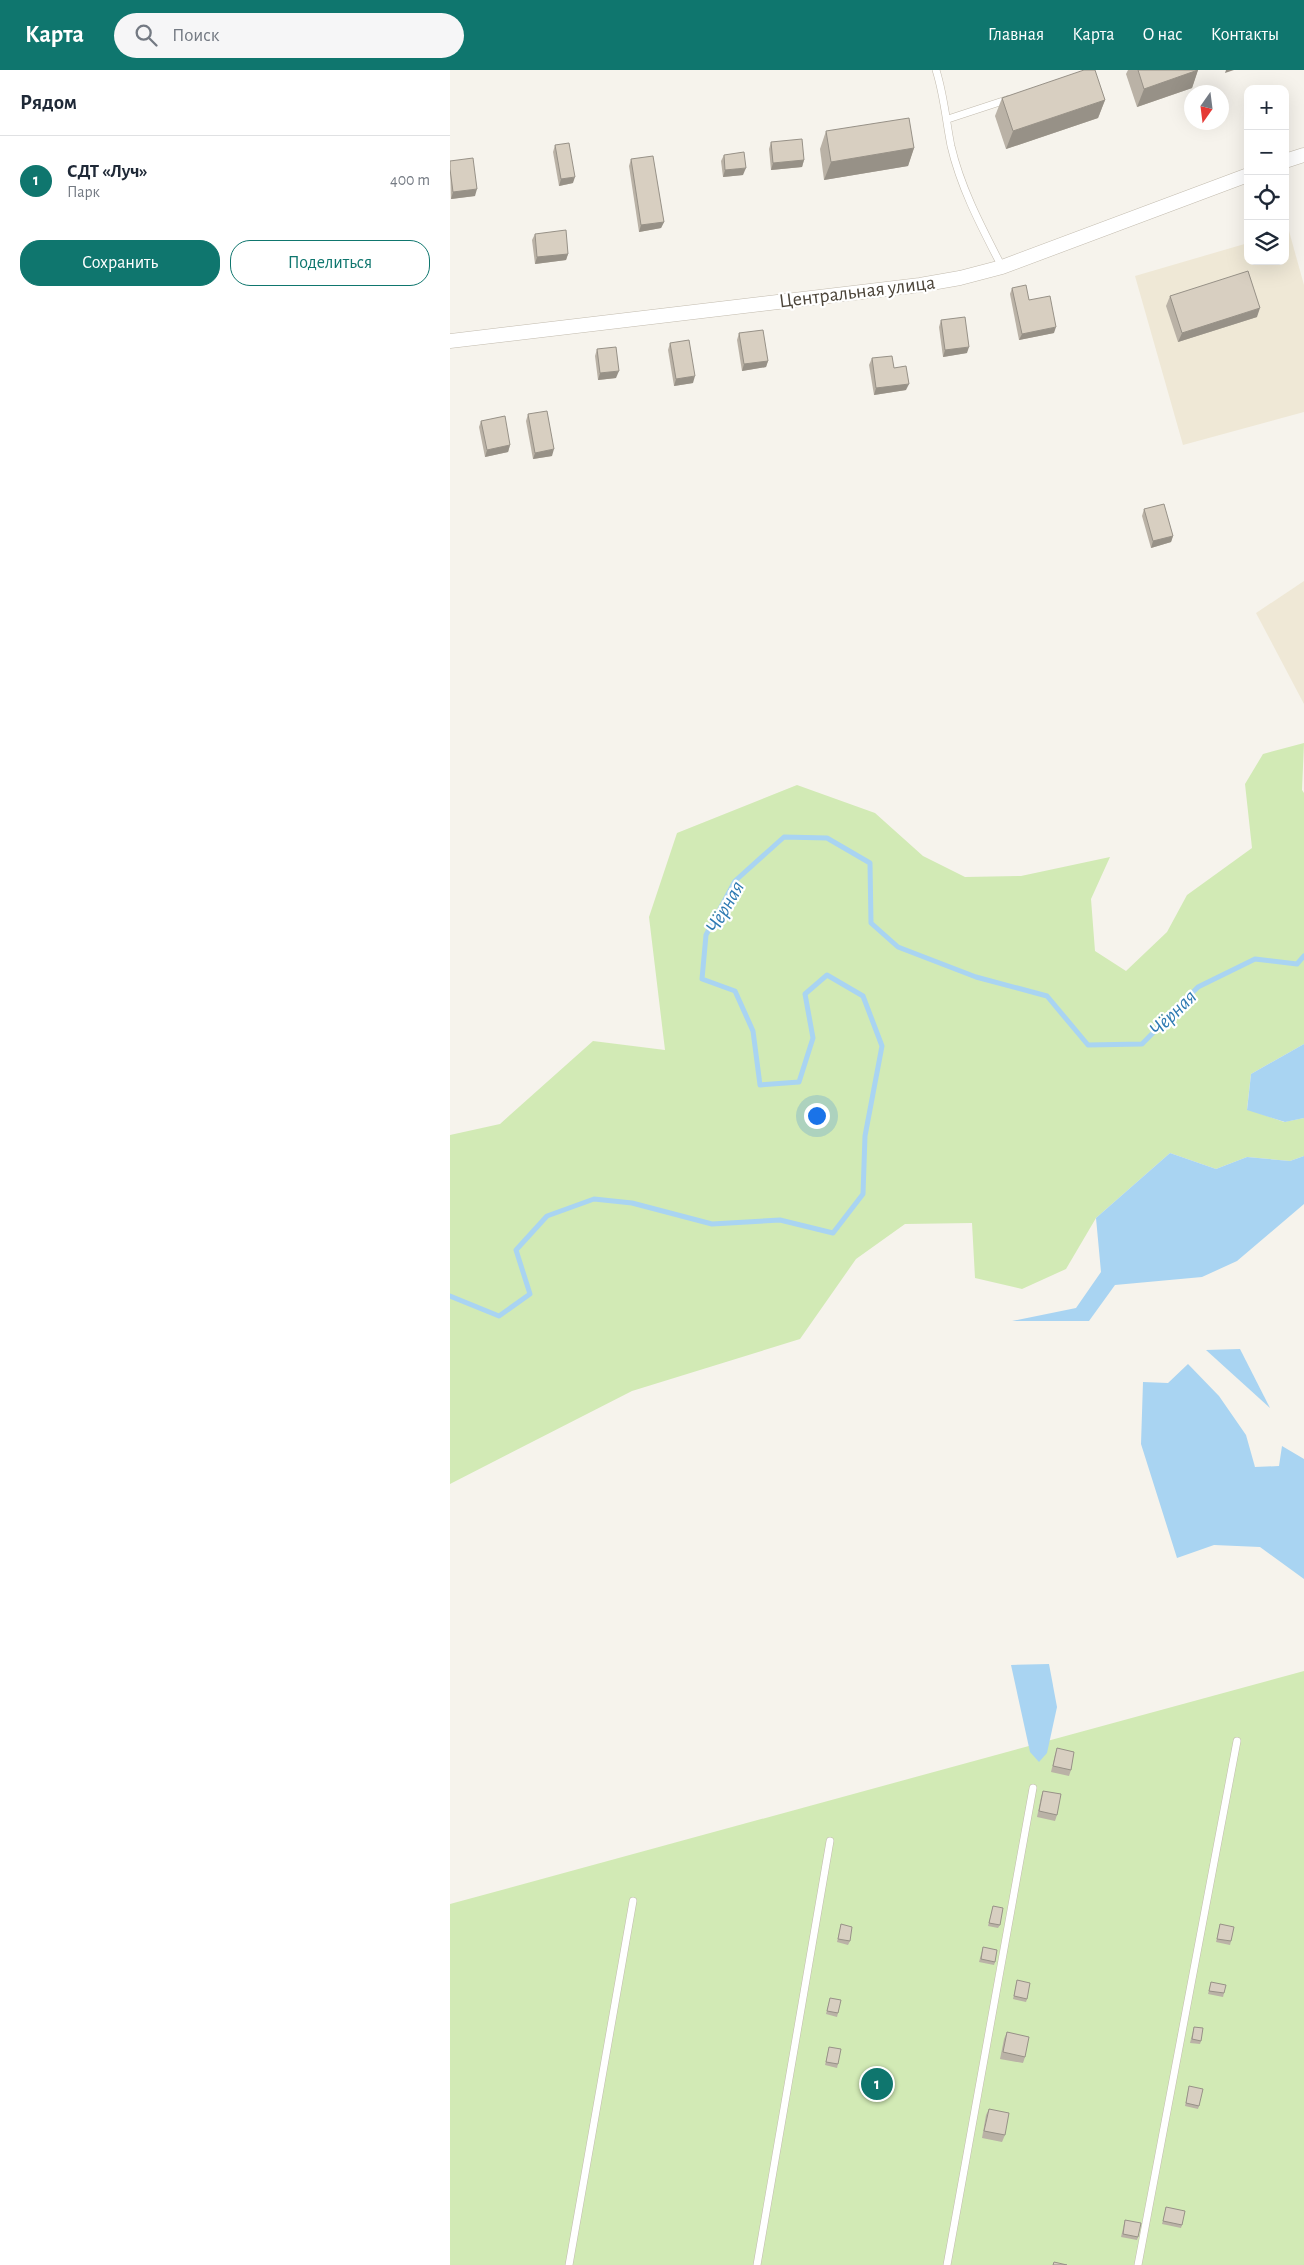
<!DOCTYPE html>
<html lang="ru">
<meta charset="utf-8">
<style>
:root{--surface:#fff;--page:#f6f6f7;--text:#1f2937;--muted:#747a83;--line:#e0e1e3;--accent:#0f766e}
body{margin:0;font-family:"Alegreya Sans",sans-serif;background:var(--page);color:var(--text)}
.controls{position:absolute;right:15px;top:15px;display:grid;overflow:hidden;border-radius:10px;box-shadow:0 5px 20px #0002}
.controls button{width:45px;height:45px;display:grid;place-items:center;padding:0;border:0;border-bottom:1px solid var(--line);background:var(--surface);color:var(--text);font:25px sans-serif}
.compass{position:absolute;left:734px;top:15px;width:45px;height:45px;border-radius:50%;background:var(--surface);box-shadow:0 5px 20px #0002;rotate:194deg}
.you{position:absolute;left:366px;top:1045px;width:18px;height:18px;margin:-12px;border:4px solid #fff;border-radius:50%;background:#1a73e8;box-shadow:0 0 0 8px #1a73e833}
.badge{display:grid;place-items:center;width:32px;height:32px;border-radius:50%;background:var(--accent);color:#fff;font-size:16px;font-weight:700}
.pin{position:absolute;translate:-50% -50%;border:2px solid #fff;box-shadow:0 1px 5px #0006}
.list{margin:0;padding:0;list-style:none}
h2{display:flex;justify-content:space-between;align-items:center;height:65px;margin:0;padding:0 20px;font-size:21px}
h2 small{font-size:16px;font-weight:400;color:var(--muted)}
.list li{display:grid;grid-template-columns:32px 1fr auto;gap:15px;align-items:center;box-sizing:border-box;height:90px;padding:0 20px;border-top:1px solid var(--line)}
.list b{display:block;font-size:19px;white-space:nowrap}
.list p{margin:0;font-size:16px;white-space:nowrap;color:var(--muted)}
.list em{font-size:16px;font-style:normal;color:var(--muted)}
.actions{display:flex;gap:10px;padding:15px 20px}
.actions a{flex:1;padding:11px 0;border:1px solid var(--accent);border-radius:20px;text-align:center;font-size:18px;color:var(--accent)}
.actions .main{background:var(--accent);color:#fff}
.icon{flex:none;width:28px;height:28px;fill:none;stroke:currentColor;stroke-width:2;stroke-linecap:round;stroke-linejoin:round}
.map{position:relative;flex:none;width:854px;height:2195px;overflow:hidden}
header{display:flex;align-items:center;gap:30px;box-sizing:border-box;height:70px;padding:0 25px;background:var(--accent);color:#fff}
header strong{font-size:24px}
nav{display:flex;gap:28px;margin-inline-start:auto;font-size:18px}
.search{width:350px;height:45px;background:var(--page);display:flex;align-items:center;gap:12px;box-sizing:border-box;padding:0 18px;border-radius:28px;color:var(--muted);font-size:19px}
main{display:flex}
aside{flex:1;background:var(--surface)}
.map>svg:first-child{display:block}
.education{fill:#efe8d6}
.green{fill:#d2eab5}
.water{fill:#a9d4f2}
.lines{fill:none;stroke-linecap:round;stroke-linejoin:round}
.stream{stroke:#a9d4f2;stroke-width:5}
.lane-casing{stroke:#c2bbae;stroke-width:8}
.street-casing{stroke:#c2bbae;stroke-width:15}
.lane{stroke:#fff;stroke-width:7}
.street{stroke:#fff;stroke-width:14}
.wall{fill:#bab2a6}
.shaded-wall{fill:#979187}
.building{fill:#d8cfc1;stroke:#979187}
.labels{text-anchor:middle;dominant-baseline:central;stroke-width:4.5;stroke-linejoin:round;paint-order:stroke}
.street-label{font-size:20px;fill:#4b4439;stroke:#fff}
.water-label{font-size:21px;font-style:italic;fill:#2e7ab2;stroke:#fff}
</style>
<header>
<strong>Карта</strong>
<div class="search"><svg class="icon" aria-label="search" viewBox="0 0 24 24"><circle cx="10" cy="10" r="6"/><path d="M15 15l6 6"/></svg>Поиск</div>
<nav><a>Главная</a><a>Карта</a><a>О нас</a><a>Контакты</a></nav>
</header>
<main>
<aside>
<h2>Рядом<small></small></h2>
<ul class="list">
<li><span class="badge">1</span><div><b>СДТ «Луч»</b><p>Парк</p></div><em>400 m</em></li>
</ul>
<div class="actions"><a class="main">Сохранить</a><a>Поделиться</a></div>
</aside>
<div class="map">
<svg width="854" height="2195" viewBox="0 0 854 2195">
<rect width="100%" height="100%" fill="#f6f3ec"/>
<g class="education">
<polygon points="839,161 854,215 854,342 733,375 685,206 798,173 798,191 835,191 835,162"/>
<polygon points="854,511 854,634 806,543"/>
</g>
<g class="green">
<polygon points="854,673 852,720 854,723 854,974 801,1004 797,1039 834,1052 854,1048 854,1086 840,1091 797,1087 766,1099 720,1083 646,1148 616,1199 572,1219 525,1208 522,1153 455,1154 406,1189 350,1269 182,1321 0,1414 0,1065 50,1054 143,971 215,980 199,847 227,763 347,715 425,743 473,786 515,807 571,806 660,787 641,829 645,881 676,901 717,862 737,825 802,778 795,714 813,684"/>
<polygon points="854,1601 854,2195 0,2195 0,1834"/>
</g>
<g class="water">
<polygon points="854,974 854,1048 835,1052 797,1040 801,1004"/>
<polygon points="720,1083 766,1099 797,1087 840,1091 854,1086 854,1134 787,1191 752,1207 665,1215 639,1251 562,1251 626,1238 651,1202 646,1148"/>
<polygon points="790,1279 820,1338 756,1280"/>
<polygon points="738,1294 769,1326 796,1365 805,1397 829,1396 832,1376 854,1389 854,1509 810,1477 764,1475 727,1488 691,1374 693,1312 718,1313"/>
<polygon points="599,1594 607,1637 597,1683 589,1692 580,1682 561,1595"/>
</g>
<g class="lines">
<polyline class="stream" points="0,1226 49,1246 80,1224 66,1180 97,1146 144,1129 182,1133 262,1154 330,1150 383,1163 413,1124 415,1066 432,976 413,926 377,905 355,924 363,968 349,1012 310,1015 303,961 285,921 252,909 256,865 285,811 334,767 377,768 420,793 421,853 448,877 526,907 597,926 638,975 692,974 748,917 805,889 847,894 854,886"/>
<g class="lane-casing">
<g id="lane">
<path d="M486,0c8,25 10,51 15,76 10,43 31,82 51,121"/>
<polyline points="498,49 559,29"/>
<polyline points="119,2195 183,1831"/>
<polyline points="307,2195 380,1771"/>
<polyline points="497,2195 583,1718"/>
<polyline points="688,2195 787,1671"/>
</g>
</g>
<g class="street-casing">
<g id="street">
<polyline points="835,91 854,85"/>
<polyline points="0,271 470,215 510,208 552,197 798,105"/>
</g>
</g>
<use href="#lane" class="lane"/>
<use href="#street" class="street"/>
</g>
<g class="wall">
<polygon points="678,0 748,0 742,18 687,37 676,4"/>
<polygon points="552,28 655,30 648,48 556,79 545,46"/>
<polygon points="376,61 464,78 458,96 374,110 370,79"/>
<polygon points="321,72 354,90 352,97 321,100 319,79"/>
<polygon points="105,75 123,113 109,116 103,82"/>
<polygon points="274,85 293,105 273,107 271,91"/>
<polygon points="181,89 214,152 211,158 189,162 179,96"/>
<polygon points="0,91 25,126 1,129"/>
<polygon points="85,164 118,184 116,190 85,194 82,170"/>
<polygon points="562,218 579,230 604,263 569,270 560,224"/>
<polygon points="720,226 807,247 728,272 716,236"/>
<polygon points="491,250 517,283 493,287 489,257"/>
<polygon points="289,263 318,291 316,297 292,301 287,270"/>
<polygon points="220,273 243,313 224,316 218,280"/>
<polygon points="147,279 166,308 148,310 145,286"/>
<polygon points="422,288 444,298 456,320 424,325 419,295"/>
<polygon points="78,344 102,386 83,389 76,351"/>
<polygon points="31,351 60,375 58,382 35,387 29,357"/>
<polygon points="694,439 723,466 721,472 701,478 692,446"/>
<polygon points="607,1678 621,1700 619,1706 601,1702 605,1685"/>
<polygon points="593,1721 607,1745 605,1751 587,1747 591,1727"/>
<polygon points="543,1836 550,1855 548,1858 538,1856"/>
<polygon points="391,1854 400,1871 398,1875 387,1872"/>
<polygon points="770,1854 781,1871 780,1875 766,1872"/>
<polygon points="533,1877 545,1892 544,1895 529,1892"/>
<polygon points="567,1910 577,1929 576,1932 563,1929"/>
<polygon points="761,1912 774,1923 773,1927 758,1924"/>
<polygon points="380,1928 388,1943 387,1947 376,1944"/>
<polygon points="744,1957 751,1971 750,1974 740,1973"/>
<polygon points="557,1962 575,1987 573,1993 550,1989 554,1969"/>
<polygon points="379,1977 388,1994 387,1998 375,1995"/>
<polygon points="739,2016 749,2036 748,2039 735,2036"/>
<polygon points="539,2039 555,2065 552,2072 532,2068 536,2045"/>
<polygon points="716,2137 732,2155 731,2158 712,2154"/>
<polygon points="675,2150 688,2167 687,2170 671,2167"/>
</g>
<g class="shaded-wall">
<polygon points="748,0 742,18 687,37 694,19"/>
<polygon points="776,0 784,0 775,3"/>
<polygon points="655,30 648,48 556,79 563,61"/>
<polygon points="464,78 458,96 374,110 381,92"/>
<polygon points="354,90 352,97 321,100 323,93"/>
<polygon points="296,98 293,105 273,107 275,100"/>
<polygon points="125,107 123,113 109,116 111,109"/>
<polygon points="27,119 25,126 1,129 3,122"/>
<polygon points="214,152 211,158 189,162 191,155"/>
<polygon points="118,184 116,190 85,194 87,187"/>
<polygon points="810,238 807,247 728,272 732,263"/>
<polygon points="606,257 604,263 569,270 572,264"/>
<polygon points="519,277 517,283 493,287 495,280"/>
<polygon points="318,291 316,297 292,301 294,294"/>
<polygon points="169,301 166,308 148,310 150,303"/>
<polygon points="245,306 243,313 224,316 226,309"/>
<polygon points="459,314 456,320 424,325 426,318"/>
<polygon points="60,375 58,382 35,387 37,380"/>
<polygon points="104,379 102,386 83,389 85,383"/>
<polygon points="723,466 721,472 701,478 703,471"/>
</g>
<g class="building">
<polygon points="634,0 645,0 655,30 563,61 552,28"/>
<polygon points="688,0 748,0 694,19"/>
<polygon points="459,48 464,78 381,92 376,61"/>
<polygon points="352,69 354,90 323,93 321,72"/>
<polygon points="119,73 125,107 111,109 105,75"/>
<polygon points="294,82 296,98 275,100 274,85"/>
<polygon points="203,86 214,152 191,155 181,89"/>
<polygon points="23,88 27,119 3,122 0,99 0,91"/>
<polygon points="116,160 118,184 87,187 85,164"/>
<polygon points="798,201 810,238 732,263 720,226"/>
<polygon points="576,215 579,230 600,226 606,257 572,264 562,218"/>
<polygon points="515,247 519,277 495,280 491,250"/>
<polygon points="313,260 318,291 294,294 289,263"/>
<polygon points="239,270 245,306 226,309 220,273"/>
<polygon points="166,277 169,301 150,303 147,279"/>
<polygon points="442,286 444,298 456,296 459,314 426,318 422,288"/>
<polygon points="97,341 104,379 85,383 78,344"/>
<polygon points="55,346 60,375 37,380 31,351"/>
<polygon points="714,434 723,466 703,471 694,439"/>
<polygon points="607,1678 624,1682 621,1700 603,1696"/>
<polygon points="593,1721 611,1724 607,1745 589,1741"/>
<polygon points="543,1836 553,1838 550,1855 539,1853"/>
<polygon points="391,1854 402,1857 400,1871 388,1869"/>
<polygon points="770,1854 784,1857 781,1871 767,1869"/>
<polygon points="533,1877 547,1880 545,1892 531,1889"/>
<polygon points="567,1910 580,1913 577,1929 564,1926"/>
<polygon points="761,1912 776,1915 774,1923 759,1921"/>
<polygon points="380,1928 391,1930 388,1943 377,1941"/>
<polygon points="744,1957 753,1958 751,1971 742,1969"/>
<polygon points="557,1962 579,1967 575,1987 553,1982"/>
<polygon points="379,1977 391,1979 388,1994 376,1992"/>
<polygon points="739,2016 753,2019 749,2036 736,2033"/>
<polygon points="539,2039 559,2043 555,2065 534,2061"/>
<polygon points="716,2137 735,2141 732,2155 713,2151"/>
<polygon points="675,2150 691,2153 688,2167 673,2164"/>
<polygon points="604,2192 617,2195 603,2195"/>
</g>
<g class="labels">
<g class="street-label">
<text transform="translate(407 222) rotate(-7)">Центральная улица</text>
</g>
<g class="water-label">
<text transform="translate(275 837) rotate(-60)">Чёрная</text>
<text transform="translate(723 943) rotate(-44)">Чёрная</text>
</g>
</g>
</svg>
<div class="controls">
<button>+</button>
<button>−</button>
<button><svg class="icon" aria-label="locate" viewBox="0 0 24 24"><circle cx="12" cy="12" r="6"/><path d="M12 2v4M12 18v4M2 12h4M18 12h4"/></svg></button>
<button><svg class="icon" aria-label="layers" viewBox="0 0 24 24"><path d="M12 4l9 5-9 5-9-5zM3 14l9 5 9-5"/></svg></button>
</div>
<svg class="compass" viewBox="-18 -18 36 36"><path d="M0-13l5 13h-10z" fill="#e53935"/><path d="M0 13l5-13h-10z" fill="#747a83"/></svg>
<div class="you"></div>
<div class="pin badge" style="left:427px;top:2014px">1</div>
</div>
</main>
